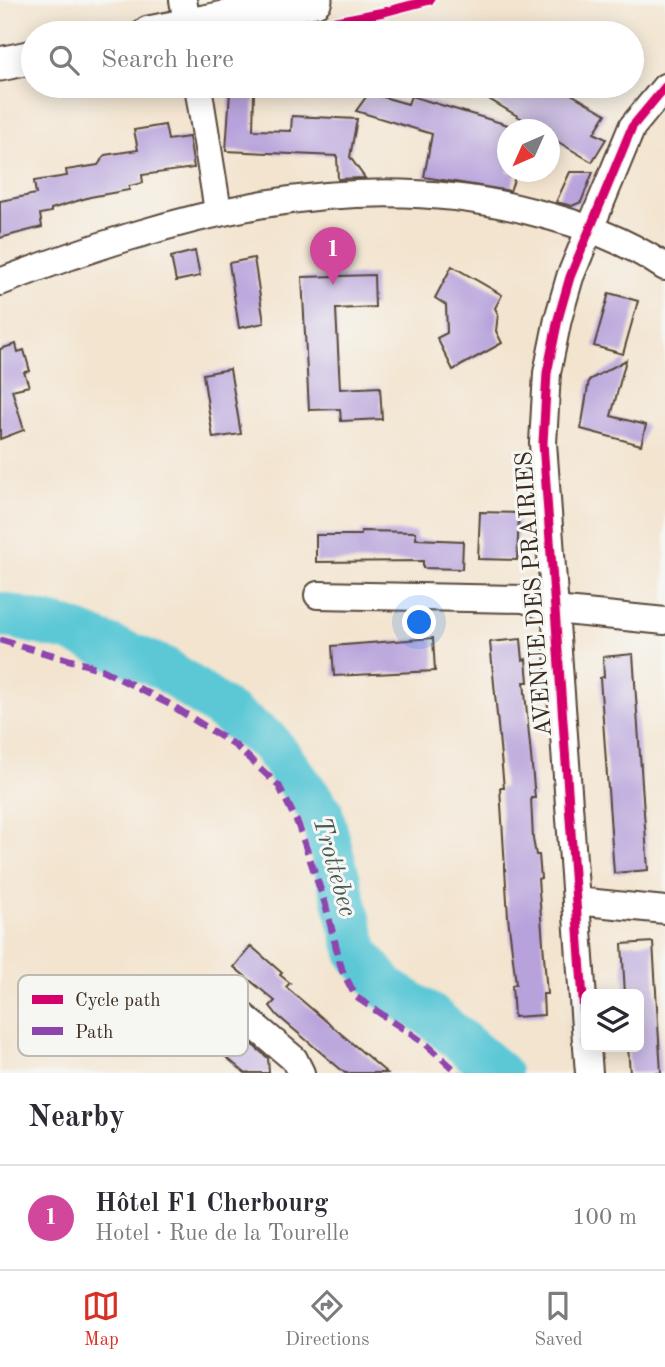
<!DOCTYPE html>
<meta charset="utf-8">
<style>
:root{--surface:#fff;--page:#f7f7f7;--text:#2b2b33;--muted:#7c7c81;--line:#e1e1e2;--accent:#d93025}
body{margin:0;font-family:"Old Standard TT",serif;background:var(--page);color:var(--text)}
.controls{position:absolute;right:21px;bottom:21px;display:grid;overflow:hidden;border-radius:10px;box-shadow:0 4px 18px #0003}
.controls button{width:63px;height:63px;display:grid;place-items:center;padding:0;border:0;border-bottom:2px solid var(--line);background:var(--surface);color:var(--text);font:35px sans-serif}
.compass{position:absolute;left:497px;top:119px;width:63px;height:63px;border-radius:50%;background:var(--surface);box-shadow:0 4px 18px #0003;rotate:225deg}
.you{position:absolute;left:420px;top:623px;width:24px;height:24px;margin:-18px;border:5px solid #fff;border-radius:50%;background:#1a73e8;box-shadow:0 0 0 10px #1a73e833}
.badge{display:grid;place-items:center;width:46px;height:46px;border-radius:50%;background:var(--accent);color:#fff;font-size:23px;font-weight:700}
.pin{position:absolute;translate:-50% -58px;filter:drop-shadow(0 2px 4px #0008)}
.pin::after{content:'';position:absolute;top:37px;width:24px;height:21px;background:inherit;clip-path:polygon(0 0,100% 0,50% 100%)}
.list{margin:0;padding:0;list-style:none}
h2{display:flex;justify-content:space-between;align-items:center;height:91px;margin:0;padding:0 28px;font-size:30px}
h2 small{font-size:23px;font-weight:400;color:var(--muted)}
.list li{display:grid;grid-template-columns:46px 1fr auto;gap:21px;align-items:center;box-sizing:border-box;height:105px;padding:0 28px;border-top:2px solid var(--line)}
.list b{display:block;font-size:26px;white-space:nowrap}
.list p{margin:0;font-size:23px;white-space:nowrap;color:var(--muted)}
.list em{font-size:23px;font-style:normal;color:var(--muted)}
.icon{flex:none;width:38px;height:38px;fill:none;stroke:currentColor;stroke-width:2;stroke-linecap:round;stroke-linejoin:round}
.map{position:relative;flex:none;width:665px;height:1073px;overflow:hidden}
.search{position:absolute;background:var(--surface);box-shadow:0 4px 18px #0003;left:21px;right:21px;top:21px;height:77px;display:flex;align-items:center;gap:18px;box-sizing:border-box;padding:0 24px;border-radius:38px;color:var(--muted);font-size:26px}
.sheet{height:196px;background:var(--surface)}
nav{display:flex;justify-content:space-around;align-items:center;box-sizing:border-box;height:98px;border-top:2px solid var(--line);background:var(--surface);font-size:19px;color:var(--muted)}
nav a{display:grid;justify-items:center;gap:4px}
nav .on{color:var(--accent)}
.map>svg:first-child{display:block}
.lines{fill:none;stroke-linecap:round;stroke-linejoin:round}
.river{stroke:#5cc8d6;stroke-width:44}
.building{fill:#b7a2db}
.minor-casing{stroke:#574639;stroke-width:30}
.major-casing{stroke:#574639;stroke-width:37}
.minor{stroke:#fff;stroke-width:26}
.major{stroke:#fff;stroke-width:33}
.quiet{stroke:#8e44ad;stroke-width:7;stroke-dasharray:14 7;stroke-linecap:butt}
.cycleway-casing{stroke:#f6f6f2;stroke-width:13}
.cycleway{stroke:#d6006c;stroke-width:9}
.labels{text-anchor:middle;dominant-baseline:central;stroke-width:6;stroke-linejoin:round;paint-order:stroke}
.street-label{font-size:24px;fill:#3b2a1e;stroke:#f6f6f2}
.water-label{font-size:26px;font-style:italic;fill:#455955;stroke:#f6f6f2}
.key{fill:#f6f6f2;stroke:#beb9b2;stroke-width:2}
.key-label{font-size:19px;fill:#3b2a1e}
</style>
<div class="map">
<svg width="665" height="1073" viewBox="0 0 665 1073">
<rect width="100%" height="100%" fill="#f6f6f2"/>
<filter id="ink" filterUnits="userSpaceOnUse"><feTurbulence type="fractalNoise" baseFrequency=".0143" numOctaves="2"/><feDisplacementMap in="SourceGraphic" scale="14" xChannelSelector="R" yChannelSelector="G"/><feConvolveMatrix kernelMatrix="1 2 1 2 8 2 1 2 1" color-interpolation-filters="sRGB"/></filter>
<filter id="wash" filterUnits="userSpaceOnUse"><feTurbulence type="fractalNoise" baseFrequency=".00686" numOctaves="4" result="noise"/><feDisplacementMap in="SourceGraphic" scale="28" xChannelSelector="R" yChannelSelector="G"/><feGaussianBlur stdDeviation="1.57" result="paint"/><feColorMatrix in="noise" values="0 0 0 0 0 0 0 0 0 0 0 0 0 0 0 0 0 1.4 0 .05"/><feComposite in="paint" operator="in"/></filter>
<g filter="url(#wash)">
<rect width="100%" height="100%" fill="#f3e4cf"/>
<g class="lines">
<polyline class="river" points="0,614 69,630 165,669 269,742 321,812 358,953 386,988 431,1016 499,1073"/>
</g>
<g id="blocks">
<g class="building">
<polygon points="467,86 557,86 606,114 594,133 606,139 592,162 550,137 550,130 541,130"/>
<polygon points="230,91 254,93 253,130 291,131 292,116 357,119 350,157 365,178 338,179 337,156 226,151"/>
<polygon points="369,93 408,104 411,96 508,125 508,172 517,172 510,191 424,177 432,134 356,111"/>
<polygon points="165,125 168,140 189,137 194,168 142,175 143,183 129,186 129,190 90,197 51,209 51,212 40,214 42,227 0,238 0,201 36,194 34,181 67,176 66,170 98,165 105,155 138,150 134,130"/>
<polygon points="570,172 593,172 581,202 572,206 556,202"/>
<polygon points="195,251 200,276 176,281 171,257"/>
<polygon points="254,258 264,323 239,328 229,263"/>
<polygon points="452,266 502,295 495,308 498,314 496,331 502,343 453,370 437,338 447,333 446,305 435,298"/>
<polygon points="374,275 375,307 336,309 340,389 380,387 382,419 341,421 340,409 309,410 302,277"/>
<polygon points="609,293 638,301 623,354 594,346"/>
<polygon points="16,344 18,352 24,350 30,371 24,372 29,386 12,390 24,430 0,439 0,349"/>
<polygon points="626,360 611,416 646,425 641,445 581,429 589,380"/>
<polygon points="230,369 241,434 213,438 203,374"/>
<polygon points="480,512 519,513 517,560 478,559"/>
<polygon points="361,531 416,532 416,539 463,541 462,569 423,568 423,561 316,562 316,535 361,535"/>
<polygon points="433,638 435,671 334,676 332,646"/>
<polygon points="521,639 523,660 526,659 528,682 524,682 535,798 531,798 533,839 536,855 539,855 541,878 538,879 547,994 543,994 544,1015 514,1017 512,985 516,984 508,917 500,788 504,788 490,642"/>
<polygon points="633,654 648,870 614,873 600,678 604,677 603,657"/>
<polygon points="653,942 661,1073 630,1073 628,1047 639,1047 639,994 625,994 622,944"/>
<polygon points="251,946 282,973 280,975 290,983 286,987 387,1073 345,1073 278,1016 270,1006 275,1001 234,967"/>
<polygon points="231,1027 268,1058 269,1073 245,1073 214,1047"/>
</g>
</g>
</g>
<g filter="url(#ink)">
<use href="#blocks" fill-opacity="0" stroke="#574639" stroke-width="2"/>
<g class="lines">
<g class="minor-casing">
<g id="minor">
<polyline points="183,0 189,33"/>
<polyline points="198,86 218,211"/>
<path d="M0,282c170,-65 352,-119 533,-70 48,12 91,27 132,55"/>
<polyline points="318,595 524,599 555,610 665,621"/>
<polyline points="576,901 665,910"/>
<polyline points="225,1001 294,1059 301,1073"/>
<polyline points="586,1041 543,443 547,373 558,319 570,277 632,127 665,87"/>
<polyline points="587,1047 589,1073"/>
</g>
</g>
<g class="major-casing">
<g id="major">
<polyline points="149,33 315,0"/>
<polyline points="0,64 33,57"/>
</g>
</g>
<use href="#minor" class="minor"/>
<use href="#major" class="major"/>
<polyline class="quiet" points="0,640 101,669 171,705 236,746 279,786 298,824 325,903 342,970 356,997 426,1044 458,1073"/>
<g class="cycleway-casing">
<g id="cycleway">
<polyline points="272,33 384,12 430,0"/>
<polyline points="586,1041 543,443 547,373 558,319 570,277 632,127 665,87"/>
</g>
</g>
<use href="#cycleway" class="cycleway"/>
</g>
</g>
<g class="labels">
<g class="street-label">
<text transform="translate(535 594) rotate(-94)">AVENUE DES PRAIRIES</text>
</g>
<g class="water-label">
<text transform="translate(334 867) rotate(74)">Trottebec</text>
</g>
</g>
<rect x="18" y="975" width="230" height="81" rx="10" class="key"/>
<rect x="32" y="995" width="31" height="9" fill="#d6006c"/>
<rect x="32" y="1027" width="31" height="8" fill="#8e44ad"/>
<g class="key-label">
<text x="75" y="1006">Cycle path</text>
<text x="75" y="1038">Path</text>
</g>
</svg>
<div class="controls">
<button><svg class="icon" aria-label="layers" viewBox="0 0 24 24"><path d="M12 4l9 5-9 5-9-5zM3 14l9 5 9-5"/></svg></button>
</div>
<svg class="compass" viewBox="-18 -18 36 36"><path d="M0-13l5 13h-10z" fill="#e53935"/><path d="M0 13l5-13h-10z" fill="#7c7c81"/></svg>
<div class="you"></div>
<div class="pin badge" style="left:333px;top:285px;background:#d1479c">1</div>
<div class="search"><svg class="icon" aria-label="search" viewBox="0 0 24 24"><circle cx="10" cy="10" r="6"/><path d="M15 15l6 6"/></svg>Search here</div>
</div>
<section class="sheet">
<h2>Nearby<small></small></h2>
<ul class="list">
<li><span class="badge" style="background:#d1479c">1</span><div><b>Hôtel F1 Cherbourg</b><p>Hotel · Rue de la Tourelle</p></div><em>100 m</em></li>
</ul>
</section>
<nav>
<a class="on"><svg class="icon" aria-label="map" viewBox="0 0 24 24"><path d="M3 6l6-2 6 2 6-2v14l-6 2-6-2-6 2zM9 4v14M15 6v14"/></svg>Map</a>
<a><svg class="icon" aria-label="directions" viewBox="0 0 24 24"><path d="M12 3l9 9-9 9-9-9zM9 14v-3h6M13 9l2 2-2 2"/></svg>Directions</a>
<a><svg class="icon" aria-label="saved" viewBox="0 0 24 24"><path d="M7 4h10v16l-5-4-5 4z"/></svg>Saved</a>
</nav>
